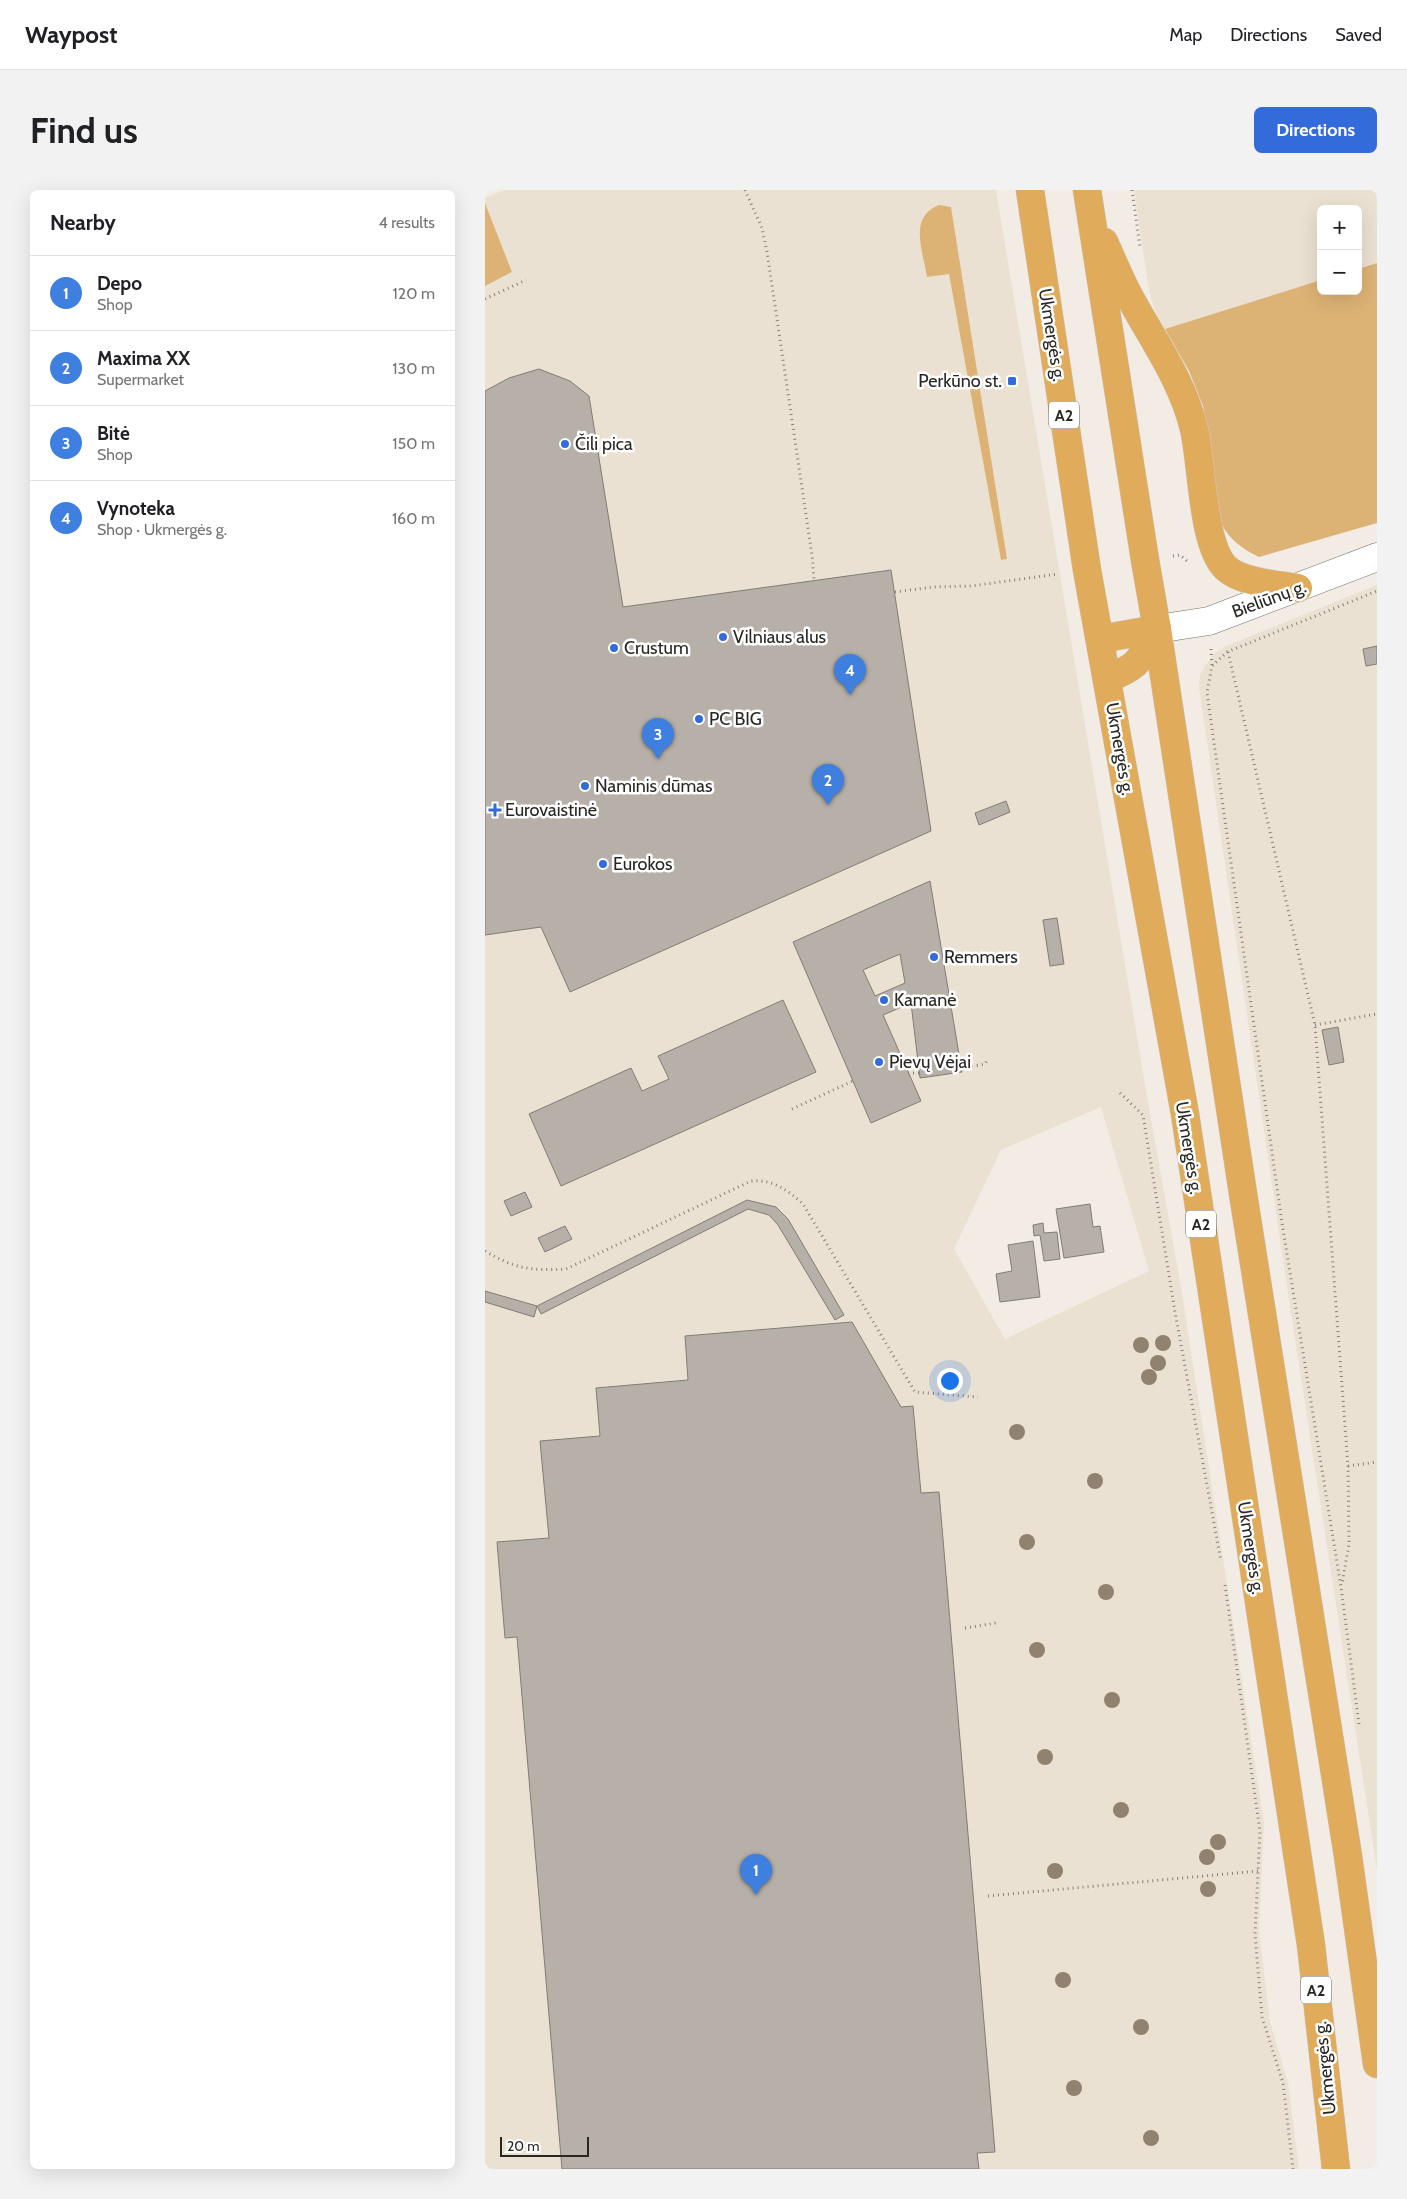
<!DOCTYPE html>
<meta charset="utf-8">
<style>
:root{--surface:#fff;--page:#f2f2f2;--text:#202124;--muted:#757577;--line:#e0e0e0;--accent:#336cda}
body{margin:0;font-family:Cabin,sans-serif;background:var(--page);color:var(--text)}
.controls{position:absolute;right:15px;top:15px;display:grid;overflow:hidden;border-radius:8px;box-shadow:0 5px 20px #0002}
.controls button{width:45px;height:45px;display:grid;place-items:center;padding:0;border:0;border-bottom:1px solid var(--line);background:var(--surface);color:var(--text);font:25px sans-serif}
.scale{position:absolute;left:15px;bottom:12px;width:89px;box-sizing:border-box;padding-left:5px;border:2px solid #292724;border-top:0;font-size:14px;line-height:18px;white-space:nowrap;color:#292724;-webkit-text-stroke:4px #fff;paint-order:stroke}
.you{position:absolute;left:464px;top:1190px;width:18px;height:18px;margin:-12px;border:4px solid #fff;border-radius:50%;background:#1a73e8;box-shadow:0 0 0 8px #1a73e833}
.badge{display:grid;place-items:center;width:32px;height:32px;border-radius:50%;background:var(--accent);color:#fff;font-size:16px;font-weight:700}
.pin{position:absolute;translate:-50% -41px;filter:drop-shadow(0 1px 2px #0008)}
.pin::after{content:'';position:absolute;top:26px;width:18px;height:15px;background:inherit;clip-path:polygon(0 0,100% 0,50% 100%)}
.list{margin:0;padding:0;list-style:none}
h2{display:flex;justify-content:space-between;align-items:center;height:65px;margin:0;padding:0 20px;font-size:21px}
h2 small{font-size:16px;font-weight:400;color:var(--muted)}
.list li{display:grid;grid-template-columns:32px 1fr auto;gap:15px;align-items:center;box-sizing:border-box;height:75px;padding:0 20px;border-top:1px solid var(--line)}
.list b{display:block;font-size:19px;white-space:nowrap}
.list p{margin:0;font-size:16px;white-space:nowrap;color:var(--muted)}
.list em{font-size:16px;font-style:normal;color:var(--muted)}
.map{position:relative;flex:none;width:892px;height:1979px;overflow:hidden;border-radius:8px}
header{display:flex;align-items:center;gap:30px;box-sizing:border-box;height:70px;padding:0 25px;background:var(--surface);border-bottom:1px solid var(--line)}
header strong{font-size:24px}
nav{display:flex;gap:28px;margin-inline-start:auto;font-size:18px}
.intro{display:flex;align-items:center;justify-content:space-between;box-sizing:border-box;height:120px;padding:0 30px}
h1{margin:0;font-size:35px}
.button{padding:12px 22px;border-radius:8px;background:var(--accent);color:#fff;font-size:18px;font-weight:700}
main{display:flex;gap:30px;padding:0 30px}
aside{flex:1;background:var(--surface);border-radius:8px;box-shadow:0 5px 20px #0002}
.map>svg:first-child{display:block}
.built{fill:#ebe1d2;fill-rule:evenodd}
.green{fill:#ddb375}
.building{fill:#b6b0a9;stroke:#817c75;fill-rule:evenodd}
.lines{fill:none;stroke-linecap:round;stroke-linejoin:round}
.street-casing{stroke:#736e67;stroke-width:29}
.highway-casing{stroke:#cccbca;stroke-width:29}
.path{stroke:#85827c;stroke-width:3;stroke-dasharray:1 4;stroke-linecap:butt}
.street{stroke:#fff;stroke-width:28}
.highway{stroke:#e0ab5b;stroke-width:28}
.tree{fill:#90826e}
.poi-dot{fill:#336cda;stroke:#fff;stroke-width:2}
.labels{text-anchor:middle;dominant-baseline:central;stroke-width:5;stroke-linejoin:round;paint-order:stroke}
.shield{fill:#fff;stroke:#696866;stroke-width:1}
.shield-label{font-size:16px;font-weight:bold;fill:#292724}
.street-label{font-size:18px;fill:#292724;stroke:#fff}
.poi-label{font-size:18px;fill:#292724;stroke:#fff;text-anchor:start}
</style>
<header>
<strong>Waypost</strong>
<nav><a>Map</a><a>Directions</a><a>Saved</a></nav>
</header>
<div class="intro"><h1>Find us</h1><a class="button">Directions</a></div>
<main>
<aside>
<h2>Nearby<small>4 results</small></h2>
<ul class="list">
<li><span class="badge" style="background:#3f7fe0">1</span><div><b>Depo</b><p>Shop</p></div><em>120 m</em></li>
<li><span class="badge" style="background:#3f7fe0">2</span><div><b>Maxima XX</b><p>Supermarket</p></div><em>130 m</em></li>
<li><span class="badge" style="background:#3f7fe0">3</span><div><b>Bitė</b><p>Shop</p></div><em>150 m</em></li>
<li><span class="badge" style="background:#3f7fe0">4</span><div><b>Vynoteka</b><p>Shop · Ukmergės g.</p></div><em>160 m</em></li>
</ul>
</aside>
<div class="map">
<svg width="892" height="1979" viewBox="0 0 892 1979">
<rect width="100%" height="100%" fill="#f2ece4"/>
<g class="built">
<path d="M19,0h492l150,901 35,196 83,536 -5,108 11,91 18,61 11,86h-814v-1883l27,-14 -27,-69v-5zM616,917l48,164 -144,68 -51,-90 47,-99z"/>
<polygon points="649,0 892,0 892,73 873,79 873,19 836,19 836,90 680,139 670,121 664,100"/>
<polygon points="892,395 892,1680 804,1110 714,497 715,485 720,476 729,464 741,456"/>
</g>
<g class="green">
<polygon points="0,13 27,82 0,96"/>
<path d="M454,15l12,2 56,352 -6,1 -52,-286 -22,3c-4,-26 -19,-60 12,-72z"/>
<path d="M892,73v260l-118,34c-16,-8 -28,-16 -37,-32l-19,-119 -14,-35 -24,-42 156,-49v11h37v-22z"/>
</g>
<g class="building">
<polygon points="54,179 85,191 104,206 138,417 406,380 446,641 85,802 56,737 0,745 0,201 24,188"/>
<polygon points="892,456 892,474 881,476 878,459"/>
<polygon points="521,611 525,622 494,635 490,623"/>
<path d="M445,691l32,191 -42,6 -9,-75 -28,12 38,86 -50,22 -78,-181zM415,764l5,29 -30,13 -12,-26z"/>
<polygon points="572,728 579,774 565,776 558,730"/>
<polygon points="298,810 331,882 76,996 44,924 146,878 157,901 184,889 173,866"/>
<polygon points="853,837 859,872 844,875 837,840"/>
<polygon points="40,1002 47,1017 26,1026 19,1011"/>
<polygon points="262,1010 291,1017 303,1029 359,1125 350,1130 293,1035 284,1025 263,1019 56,1124 52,1116"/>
<polygon points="605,1014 608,1037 615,1036 619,1062 579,1068 571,1019"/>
<polygon points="558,1033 559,1043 572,1042 575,1069 559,1071 555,1045 549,1046 548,1035"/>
<polygon points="80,1036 87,1049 60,1062 53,1048"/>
<polygon points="548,1051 555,1107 515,1112 511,1084 527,1081 523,1055"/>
<polygon points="0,1101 52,1116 49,1127 0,1112"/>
<polygon points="367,1132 416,1217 428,1216 436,1303 454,1302 510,1962 492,1963 494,1979 77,1979 32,1447 20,1448 12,1352 64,1348 55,1251 115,1246 111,1198 203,1190 200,1146"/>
</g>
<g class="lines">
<g class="street-casing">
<polyline id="street" points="672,439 724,431 892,367"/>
</g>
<g class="highway-casing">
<g id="highway">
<polyline points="545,0 602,380 700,924 826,1755 851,1979"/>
<polyline points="602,0 660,370 672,439 759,1010 863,1666 892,1874"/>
<path d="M619,52c8,17 15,35 24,52 24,45 54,85 66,135 8,33 8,117 32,139 14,14 52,17 72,20"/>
<polyline points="615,449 672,439"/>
<path d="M622,489c36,-15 31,-18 50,-50"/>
</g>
</g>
<g class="path">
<polyline points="260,0 277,38 282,62 327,365 329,390"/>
<polyline points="647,0 655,57"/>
<polyline points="0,109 41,90"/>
<polyline points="688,366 695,365 702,371"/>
<polyline points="410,402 449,397 486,396 573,384"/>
<polyline points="726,459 727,475"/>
<polyline points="743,462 830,835 863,1276 864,1354 857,1394"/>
<polyline points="830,835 892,824"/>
<polyline points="477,878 500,874 503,869"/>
<polyline points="423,883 435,883"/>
<polyline points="635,903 658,925 690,1122 736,1371"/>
<polyline points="307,919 368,891"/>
<path d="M0,1061c30,18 47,20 81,18l185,-88c21,-2 37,9 52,23l112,188 63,5"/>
<polyline points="863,1276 892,1272"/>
<polyline points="740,1395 775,1641 770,1744 777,1827 798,1893 808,1979"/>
<polyline points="480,1438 511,1433"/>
<polyline points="874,1534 856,1397 797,1033 722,503 727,476 742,462 892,401"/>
<polyline points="503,1706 773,1681"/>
</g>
<use href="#street" class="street"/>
<use href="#highway" class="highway"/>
</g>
<g class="tree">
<circle cx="678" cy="1153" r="8"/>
<circle cx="656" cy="1155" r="8"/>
<circle cx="673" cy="1173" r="8"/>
<circle cx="664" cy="1187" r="8"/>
<circle cx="532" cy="1242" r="8"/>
<circle cx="610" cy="1291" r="8"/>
<circle cx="542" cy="1352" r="8"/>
<circle cx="621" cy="1402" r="8"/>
<circle cx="552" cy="1460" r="8"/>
<circle cx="627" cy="1510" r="8"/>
<circle cx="560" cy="1567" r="8"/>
<circle cx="636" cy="1620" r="8"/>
<circle cx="733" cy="1652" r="8"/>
<circle cx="722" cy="1667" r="8"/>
<circle cx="570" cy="1681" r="8"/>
<circle cx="723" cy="1699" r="8"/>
<circle cx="578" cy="1790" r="8"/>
<circle cx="656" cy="1837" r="8"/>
<circle cx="589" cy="1898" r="8"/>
<circle cx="666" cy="1948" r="8"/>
</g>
<g class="poi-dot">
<rect x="522" y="186" width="10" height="10" rx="2.5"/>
<circle cx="80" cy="254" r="5"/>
<circle cx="238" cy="447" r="5"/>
<circle cx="129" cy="458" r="5"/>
<circle cx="214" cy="529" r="5"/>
<circle cx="100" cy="596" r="5"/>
<path d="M7.5 612.5h5v5h5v5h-5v5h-5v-5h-5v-5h5z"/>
<circle cx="118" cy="674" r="5"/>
<circle cx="449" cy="767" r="5"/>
<circle cx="399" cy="810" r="5"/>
<circle cx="394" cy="872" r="5"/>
</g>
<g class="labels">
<g class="shield">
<rect x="564" y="211.5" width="30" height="27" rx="4"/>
<rect x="701" y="1020.5" width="30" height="27" rx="4"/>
<rect x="816" y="1786.5" width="30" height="27" rx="4"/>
</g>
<g class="shield-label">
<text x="579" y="225">A2</text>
<text x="716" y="1034">A2</text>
<text x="831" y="1800">A2</text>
</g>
<g class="street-label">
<text transform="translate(567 145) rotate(81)">Ukmergės g.</text>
<text transform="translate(784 409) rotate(-20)">Bieliūnų g.</text>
<text transform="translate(635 559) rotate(80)">Ukmergės g.</text>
<text transform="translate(704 958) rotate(81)">Ukmergės g.</text>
<text transform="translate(766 1358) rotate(81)">Ukmergės g.</text>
<text transform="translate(840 1878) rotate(-96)">Ukmergės g.</text>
</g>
<g class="poi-label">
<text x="517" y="191" text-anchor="end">Perkūno st.</text>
<text x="90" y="254">Čili pica</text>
<text x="248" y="447">Vilniaus alus</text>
<text x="139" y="458">Crustum</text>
<text x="224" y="529">PC BIG</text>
<text x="110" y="596">Naminis dūmas</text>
<text x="20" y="620">Eurovaistinė</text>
<text x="128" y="674">Eurokos</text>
<text x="459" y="767">Remmers</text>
<text x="409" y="810">Kamanė</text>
<text x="404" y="872">Pievų Vėjai</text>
</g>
</g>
</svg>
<div class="controls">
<button>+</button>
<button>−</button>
</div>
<div class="scale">20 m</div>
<div class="you"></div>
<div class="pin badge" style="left:271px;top:1705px;background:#3f7fe0">1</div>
<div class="pin badge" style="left:343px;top:615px;background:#3f7fe0">2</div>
<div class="pin badge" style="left:173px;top:569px;background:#3f7fe0">3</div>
<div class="pin badge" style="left:365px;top:505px;background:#3f7fe0">4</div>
</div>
</main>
